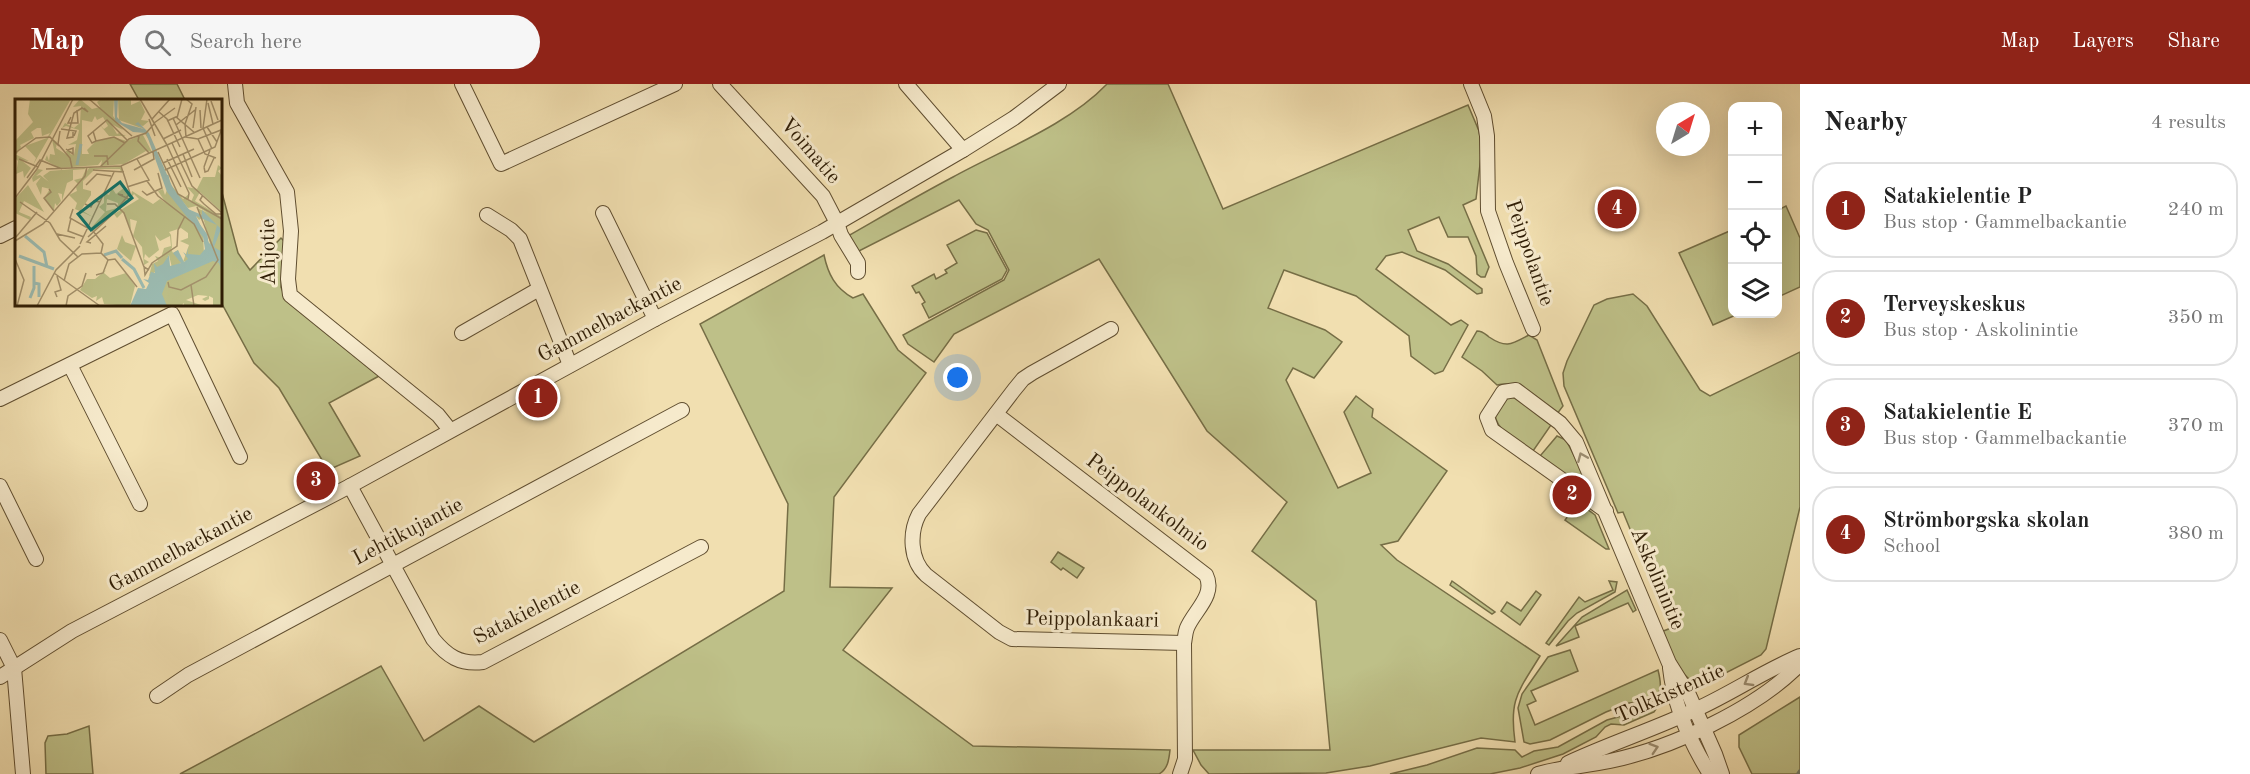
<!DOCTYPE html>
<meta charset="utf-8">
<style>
:root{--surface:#fff;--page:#f6f6f6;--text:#222;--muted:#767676;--line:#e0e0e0;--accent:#8f2418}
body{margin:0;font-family:"Old Standard TT",serif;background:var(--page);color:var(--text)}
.controls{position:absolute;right:18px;top:18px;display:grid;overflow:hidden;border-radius:12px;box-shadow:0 6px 24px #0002}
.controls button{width:54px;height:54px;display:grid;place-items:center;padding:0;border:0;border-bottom:2px solid var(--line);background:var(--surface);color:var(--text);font:30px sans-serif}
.compass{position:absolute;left:1656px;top:18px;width:54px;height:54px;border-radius:50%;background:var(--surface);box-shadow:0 6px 24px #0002;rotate:38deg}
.you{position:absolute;left:958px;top:294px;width:21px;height:21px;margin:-15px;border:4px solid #fff;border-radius:50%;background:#1a73e8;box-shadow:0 0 0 9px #1a73e833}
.badge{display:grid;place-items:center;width:39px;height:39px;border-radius:50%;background:var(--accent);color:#fff;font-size:20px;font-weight:700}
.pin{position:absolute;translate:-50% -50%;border:3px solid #fff;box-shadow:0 2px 6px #0006}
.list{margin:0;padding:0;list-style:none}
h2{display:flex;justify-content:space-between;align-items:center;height:78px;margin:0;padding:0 24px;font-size:26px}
h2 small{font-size:20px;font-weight:400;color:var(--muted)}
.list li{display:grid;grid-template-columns:39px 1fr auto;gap:18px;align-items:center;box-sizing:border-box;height:96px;margin:0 12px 12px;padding:0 12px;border:2px solid var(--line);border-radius:24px}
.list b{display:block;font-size:22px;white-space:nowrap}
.list p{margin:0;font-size:20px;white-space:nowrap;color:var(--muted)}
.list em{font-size:20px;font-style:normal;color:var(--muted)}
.icon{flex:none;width:33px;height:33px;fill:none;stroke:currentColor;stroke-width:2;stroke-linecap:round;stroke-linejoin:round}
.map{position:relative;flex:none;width:1800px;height:690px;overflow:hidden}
header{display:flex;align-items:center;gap:36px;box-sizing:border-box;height:84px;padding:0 30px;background:var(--accent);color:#fff}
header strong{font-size:28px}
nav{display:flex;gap:33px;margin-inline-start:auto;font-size:21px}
.search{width:420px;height:54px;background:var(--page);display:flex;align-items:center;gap:15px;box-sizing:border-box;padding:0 21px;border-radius:33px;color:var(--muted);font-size:22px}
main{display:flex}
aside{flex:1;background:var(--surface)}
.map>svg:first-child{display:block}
.green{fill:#bec088;stroke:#766e46;stroke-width:1.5}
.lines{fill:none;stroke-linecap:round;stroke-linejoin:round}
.stream{stroke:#707c6d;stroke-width:4}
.minor-casing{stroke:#604e30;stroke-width:16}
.minor{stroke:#f6eacc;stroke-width:14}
.oneway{stroke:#9c8e72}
.labels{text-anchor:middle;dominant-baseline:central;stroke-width:6;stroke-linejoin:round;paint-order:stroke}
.street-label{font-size:21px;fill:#2f1d05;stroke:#f6eacc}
.inset-river{fill:none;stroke:#9cbcb2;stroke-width:3}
.inset-road{fill:none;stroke:#a3916c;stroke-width:1.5}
.view{fill:#0f766e;fill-opacity:0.15;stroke:#0f766e;stroke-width:3}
.inset-edge{fill:none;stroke:#2f1d05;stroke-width:3}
</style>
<header>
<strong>Map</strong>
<div class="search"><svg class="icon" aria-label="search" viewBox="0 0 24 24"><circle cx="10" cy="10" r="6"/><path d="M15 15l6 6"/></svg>Search here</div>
<nav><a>Map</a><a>Layers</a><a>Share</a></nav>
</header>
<main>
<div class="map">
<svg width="1800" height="690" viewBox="0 0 1800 690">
<rect width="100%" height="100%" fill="#f1dfb0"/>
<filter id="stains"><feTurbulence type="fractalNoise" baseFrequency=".00333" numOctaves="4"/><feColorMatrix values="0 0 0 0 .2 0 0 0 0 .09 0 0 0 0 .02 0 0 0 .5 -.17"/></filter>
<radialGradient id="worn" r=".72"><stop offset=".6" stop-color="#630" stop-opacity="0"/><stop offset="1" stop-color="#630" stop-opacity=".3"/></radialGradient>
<g class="green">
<polygon points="130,0 177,0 185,16 139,16"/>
<path d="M1107,0h61l55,125 245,-104 11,26 3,16 -6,52 -13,6 26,62 -4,10h-4l-4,-3 -1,-18 -8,-19h-20l-9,-20 -31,13 9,21 31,13 34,25v4l-5,1 -32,-24 -43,-18 -16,4 -10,13 75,56 10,-5 7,5 -25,46 -8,3 -24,-18 -2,-20 -53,-40 -72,-26 -16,38 57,22 17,12 -28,36 -21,-10 -7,12 52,108 33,-15 -27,-61 12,-16 17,13 -1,8 75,54 -49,70 -17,4 16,15 143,96c-22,36 -31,43 -25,86l-34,-4 -111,28 -44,7 -117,1 -8,-9 -8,-15h137l-14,-149 -64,-50 35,-49 -80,-71 -108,-172 -145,75 -20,28 -26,-18 -5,-9 101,-55 5,-10 -21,-40 -12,-6 -17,-24 -102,52 -9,-16c35,-20 69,-40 105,-59 49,-27 115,-52 154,-93z"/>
<polygon points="220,101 238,169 250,186 281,154 284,157 281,203 287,217 379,292 329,319 360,372 328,386 279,304 254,279 221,218"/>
<polygon points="1786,122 1800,154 1800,203 1778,213 1778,126"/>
<polygon points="976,146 987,149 1007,186 1002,195 929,234 922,220 925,218 919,208 916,209 912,202 934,190 936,195 947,189 945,186 957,179 947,161"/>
<polygon points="1732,146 1732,230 1738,230 1713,241 1679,169"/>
<path d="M824,171c4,19 11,33 29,43l10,-4 35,56 28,23 -92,124 -4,90 62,1 -49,62 130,96 197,4c-1,9 -2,19 -11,24h-979l201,-108 43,75 55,-35 55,36 250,-151 4,-87 -88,-180z"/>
<path d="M1633,210l14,12 53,84 10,6 90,-44v155l-34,142 -5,6 -53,27 -8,-4 -1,5c-21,-4 -29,-33 -38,-51l10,-4 -48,-116 -5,1 -54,-127 -1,-13 4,-12 27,-56 13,-6z"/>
<path d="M1477,247c6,0 8,3 12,6 18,12 23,7 40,-2l8,5 26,66 -6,8c-18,-14 -35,-35 -60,-29l-15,-14 -20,-14z"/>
<path d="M1513,312l38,29 -18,26c-13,-9 -36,-19 -38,-36l13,-18z"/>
<polygon points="1557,352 1566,356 1584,391 1581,398 1576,398 1540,372"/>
<polygon points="1556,402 1595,431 1609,465 1606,465 1565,436 1575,423 1553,407"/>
<polygon points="1058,468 1084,484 1077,494 1063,484 1061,486 1051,478"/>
<polygon points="1452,497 1495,528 1492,530 1450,501"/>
<polygon points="1609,497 1617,498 1615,508 1577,529 1568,537 1549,561 1546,559 1579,513 1585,518 1613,506"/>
<polygon points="1627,506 1636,526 1633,528 1628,519 1575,542 1579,553 1556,562 1582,533"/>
<polygon points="1536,507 1541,511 1520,541 1501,527 1507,518 1521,527"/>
<path d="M1570,566l8,21 -47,20 5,10 -9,4 8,20 123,-55c3,12 5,23 -6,31l-23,2 -23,9 -56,28 -20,4 -6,-2 -6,-34 4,-14 26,-37z"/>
<polygon points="1800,613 1800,690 1752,690 1739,663 1739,651"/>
<polygon points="1658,622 1654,628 1624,641 1611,640 1605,643 1596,653 1563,670 1520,684 1490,690 1390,690 1427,681 1477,664 1515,666 1522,673 1534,667 1558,663 1607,636"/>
<polygon points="89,642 93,690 46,690 45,659 48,652 67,650"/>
</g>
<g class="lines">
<polyline class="stream" points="1798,690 1800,687"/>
<g class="minor-casing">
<g id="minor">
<polyline points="235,0 237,19 287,108 291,147 288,195 290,211 438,331 450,346"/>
<polyline points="462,0 501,80 675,0"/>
<polyline points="720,0 823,112 837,139 841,151 858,179 858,188"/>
<polyline points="906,0 963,66"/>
<polyline points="1471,0 1484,32 1487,52 1488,127 1506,179 1533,245"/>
<polyline points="603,129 655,235"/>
<polyline points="487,131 511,146 520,155 570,281"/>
<polyline points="0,152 16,144"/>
<path d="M1111,245l-79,44 -9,6 -9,11 -95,124c-10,19 -9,46 7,61l73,57 13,7 172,4"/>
<polyline points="462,249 539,205"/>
<polyline points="70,281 140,420"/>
<polyline points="0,315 172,230 240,373"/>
<path d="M996,330l210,161c10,20 -12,36 -19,53 -2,5 -2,11 -3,15l1,116 -5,15"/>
<polyline points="0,402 36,475"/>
<path d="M350,402l83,153c14,17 27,26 50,23l218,-115"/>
<polyline points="1606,427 1492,346 1487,333 1503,308 1516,306 1560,339 1576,358 1669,579 1689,611 1715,670 1722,690"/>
<polyline points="0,556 14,584 23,690"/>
<path d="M1670,584c4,37 20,74 40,106"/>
<polyline points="0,593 72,547 350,402 655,235 822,148 963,66 1014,34 1059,0"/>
<polyline points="157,612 188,591 682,326"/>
<path d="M1568,679c43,-20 87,-34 129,-54 35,-16 67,-38 103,-53"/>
<path d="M1538,690c24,-7 48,-8 72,-13 62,-13 146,-52 190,-97"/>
</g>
</g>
<use href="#minor" class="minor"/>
</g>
<defs><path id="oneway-chevron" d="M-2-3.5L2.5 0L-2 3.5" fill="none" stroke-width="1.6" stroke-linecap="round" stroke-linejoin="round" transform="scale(1.5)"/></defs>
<g class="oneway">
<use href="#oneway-chevron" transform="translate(1582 373) rotate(-113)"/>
<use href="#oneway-chevron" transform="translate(1748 598) rotate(149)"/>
<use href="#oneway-chevron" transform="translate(1654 664) rotate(-18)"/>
</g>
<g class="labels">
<g class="street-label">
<text transform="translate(810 67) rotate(49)">Voimatie</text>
<text transform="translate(269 168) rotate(-91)">Ahjotie</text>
<text transform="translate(1529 169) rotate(71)">Peippolantie</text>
<text transform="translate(610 236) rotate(-28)">Gammelbackantie</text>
<text transform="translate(1147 419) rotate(37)">Peippolankolmio</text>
<text transform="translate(408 448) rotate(-28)">Lehtikujantie</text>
<text transform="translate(181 466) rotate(-28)">Gammelbackantie</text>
<text transform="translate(1657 495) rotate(67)">Askolinintie</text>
<text transform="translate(527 529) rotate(-27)">Satakielentie</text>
<text transform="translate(1092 536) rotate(1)">Peippolankaari</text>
<text transform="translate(1670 610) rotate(-24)">Tolkkistentie</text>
</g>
</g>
<g transform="translate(15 15)">
<rect width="207" height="207" fill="#f1dfb0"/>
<path d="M15,0h41l-38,66 3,-7 -11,-12 22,-8 3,-5 -8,3 -1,-8h-4l-6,4 3,6 -14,7 1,2 -4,7h-2l14,7 -8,-1 10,8 -7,10 -1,-7 -7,3 2,-13 -3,-3v-17l18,-19 -5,-8zM65,0l12,10 8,-2 -3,-5 4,-3h13l-1,17 10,14 -12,-6 6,10 2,-1 7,3h-17l-9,-11 4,4 4,-3 -5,-9 -6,3 -2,-4 -3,6 -10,-2v34h7l-2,-4 8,-8 18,-5 14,4 20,-8 2,4v3l-4,-6 -2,1 9,17 -6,-1 -22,13 -23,2 1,-6 -4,5 -39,3 -14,-8 2,-5 2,6 1,-7 5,1 -3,-16 5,3 -1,6 11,7 -1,-4h6l-2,3 4,1 2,-11 -8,1 9,-5 2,-10 -13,-4 -4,2 3,-5 9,5 6,-5 1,-17 -8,1zM103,0h13v6l9,-4 5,11 -4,8 8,1 -6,5 -7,-2 8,5 -25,-9zM203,66l4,3 -4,3 4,5v36l-22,-20 -5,9 27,16v89h-9v-8l-4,-2v3l-4,2 -3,-2 6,-3 -10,-1 -12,5 18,6h-20v-3l-3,3h-24l4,-30 36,-19 -14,5 6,-17 -9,-4 8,-3v-5l-7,-5 -12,4 2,3 1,13 -1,1 2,4 5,-3 3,13 -9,5 -3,-13 -5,9 4,5 -5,-2 -14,9 3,-12 6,-3 -3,-5 6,2 3,-10 7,-2 -1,-10 -10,5 -5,-6 4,15 -10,8 -4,-4 -1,5 5,3 -5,3 -2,-18 -9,-11 4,-15 -7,-2 1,11 -8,-18 -6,6 -3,-4 25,-15 -5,-5 -4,5 2,-8 21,13 7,-5 6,4 -8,-12 5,-2 2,6 2,-5 36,46 1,17 6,-3v-6l-7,-27 -4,3 -3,-4h6l-5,-8 11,5 -12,-7 -8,2 -16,-20 -1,-3 12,14 6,-5 -2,6 4,2 3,-7 -7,-8 10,2 6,-12h12zM106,68l2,4 -2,1 -1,-3h-25l-12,12v8l8,2v4l-10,15 12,7 -18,-8 2,-6 -8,-8 8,-4 -1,-4 7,-8 -5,5 -4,-4 8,-2 4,-9 -13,1v10l-6,3 -5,18v-7l-4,-1 3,8 -4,5 -2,-3 -1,7 -10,-12 6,-9 -8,-2 -1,8 -5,-11 5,-7 -8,5 -1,-4 6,-9 5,1 -7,6 4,-1 9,7 -6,-6 7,-5 34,-3 2,1 1,2 2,-3zM13,86l16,27 -20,-11 -5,11 12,5 -1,3 -15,-7v-14zM110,88l4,9 -4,7 -7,6v-6l-11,-4 -1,12 11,-3 -23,23 -3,-3 14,-16 -6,-5 5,-4v-10l5,2 3,-7 4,6zM107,136l3,7 11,4 -5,15 -14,-12zM91,171l-2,3 6,5 16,-5 9,13 -5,20 -26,-2 -2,-7 -6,4 1,-5 -5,2 -12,-8 7,-11h8z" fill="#bec088"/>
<path d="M99,0h4l-1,18 5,6 22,6 -9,-5 3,-2 11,11 26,60 13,16 14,6v-5l19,19 -7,18 8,5v20l-3,-9 -6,-2 -46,20 -5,13 5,12h-37l8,-18 8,1 3,-6 -6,-4 5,1 3,-8 4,1 -1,-10 3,4 6,-3 6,-9 1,11 11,-3 -8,-10 5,-3 6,12 4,-3 -5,-7 4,3v-7l1,6 12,1 5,-6 -2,-12 -36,-45 -21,-59 -13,-1 -18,-11zM181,117l21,9 -5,20 -3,-2z" fill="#9cbcb2" fill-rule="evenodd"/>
<path class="inset-river" d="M62,66l4,-21M10,137l19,16 3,15M89,156l12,-4 6,7M4,157l35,13M107,160l12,10 10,19M19,184l5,1v13M15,199l4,-10v-22M124,207l20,-23 45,-24 4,-8 -2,-16 -37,-50 -2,-10"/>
<path class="inset-road" d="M74,0l43,37M125,0l27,46M171,0l6,5 -7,20 1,13 12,2 23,-9M196,2l7,19M193,4l5,21M185,11l1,18M144,13l8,7 13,28M56,18l-3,6h10l-1,-13M158,19l27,60M162,19l5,-19M134,20l6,17M137,20l18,-20M152,22l9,-4 19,16M139,24l21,-15M161,26l19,-15M192,28l10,15M178,29l3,-21M188,29l4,-29M188,29l9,21M46,30l15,2 -2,5M45,32l-2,13 12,14 2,10M78,32l3,10 18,-4 11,6M58,33v5l-6,1 7,-25 8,-5 6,4 -4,-4M124,37l-1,5 11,12M148,40l18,-9M183,40l7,15 11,4M81,42l-4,2 -4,-7 19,-16 20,20M157,44l9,20M152,46l9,20M51,50l7,5v-6l-5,2M143,53l8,17M0,54l21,-15 14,-1 9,9M168,55l9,23M79,57h13l1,9M4,60l19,8M152,60l14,28M148,64l31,-14M166,64l11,23 30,27M161,66l13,28 -1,6M85,68l29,-28 17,-6 8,-9M189,68l1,5 3,-1 6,-13M189,68l6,-17M31,70l75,-3 101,-46M78,71l31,2M119,71l20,-11 -1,-7M150,71l50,-23 7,-19M152,71l11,24 44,25M12,79l13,-18 22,9M132,82l11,15 36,28 9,18M71,86l11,-11 14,2M112,88l22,-7 -12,-21M34,90l2,3 -7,6 10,13M127,92l5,4 15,-7 -4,-15M108,96l-5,-1 13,6M188,96l-3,5 4,4 12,10h6M0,99l22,-29 36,-70M5,103l30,21 10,17 18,17M70,105l6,3 3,-6 6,1M92,105h8l9,9 20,54 5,3M58,110l-3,9 23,13 10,13 -2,9M99,114l16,-20 -9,-27M56,119l-3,13 16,6M42,135l18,4M1,138l21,-25M73,138l27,-25M0,142l28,-17 42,-48 2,-9M76,144l-4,-1 19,-16M65,145l34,-72M0,160l9,21 -7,26M93,161l7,-1 22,28M129,167l1,9 7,-12 25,-17 1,-16 7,-14M39,174l46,33M49,182l5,-17 13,-10 19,-1 7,7 -5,13 -7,2M153,183l1,5 12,3 25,-13 12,-17 -21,-53M176,186l3,21M42,198l-2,-5 6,-2 -4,-14M22,207l19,-36 24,-24M51,207l2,-10 14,-10 4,-13"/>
<path class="view" d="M105,83l12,16 -41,32 -13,-16z"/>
<rect width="207" height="207" class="inset-edge"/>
</g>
<rect width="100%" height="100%" filter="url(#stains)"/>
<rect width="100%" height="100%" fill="url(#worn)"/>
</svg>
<div class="controls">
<button>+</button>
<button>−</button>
<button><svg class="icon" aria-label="locate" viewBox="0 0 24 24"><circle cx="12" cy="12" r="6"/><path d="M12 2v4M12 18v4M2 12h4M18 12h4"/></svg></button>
<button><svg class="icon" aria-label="layers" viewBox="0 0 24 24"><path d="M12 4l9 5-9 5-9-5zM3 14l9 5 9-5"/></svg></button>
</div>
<svg class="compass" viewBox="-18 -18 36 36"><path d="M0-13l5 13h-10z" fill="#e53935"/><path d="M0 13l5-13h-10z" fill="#767676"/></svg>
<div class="you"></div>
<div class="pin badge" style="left:538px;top:314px">1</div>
<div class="pin badge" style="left:1572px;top:411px">2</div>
<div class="pin badge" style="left:316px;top:397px">3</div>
<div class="pin badge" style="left:1617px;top:125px">4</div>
</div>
<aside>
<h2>Nearby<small>4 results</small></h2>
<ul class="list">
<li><span class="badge">1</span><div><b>Satakielentie P</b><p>Bus stop · Gammelbackantie</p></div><em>240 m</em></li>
<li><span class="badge">2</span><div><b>Terveyskeskus</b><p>Bus stop · Askolinintie</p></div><em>350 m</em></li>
<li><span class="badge">3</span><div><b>Satakielentie E</b><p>Bus stop · Gammelbackantie</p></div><em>370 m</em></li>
<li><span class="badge">4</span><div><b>Strömborgska skolan</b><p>School</p></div><em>380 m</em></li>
</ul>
</aside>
</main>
